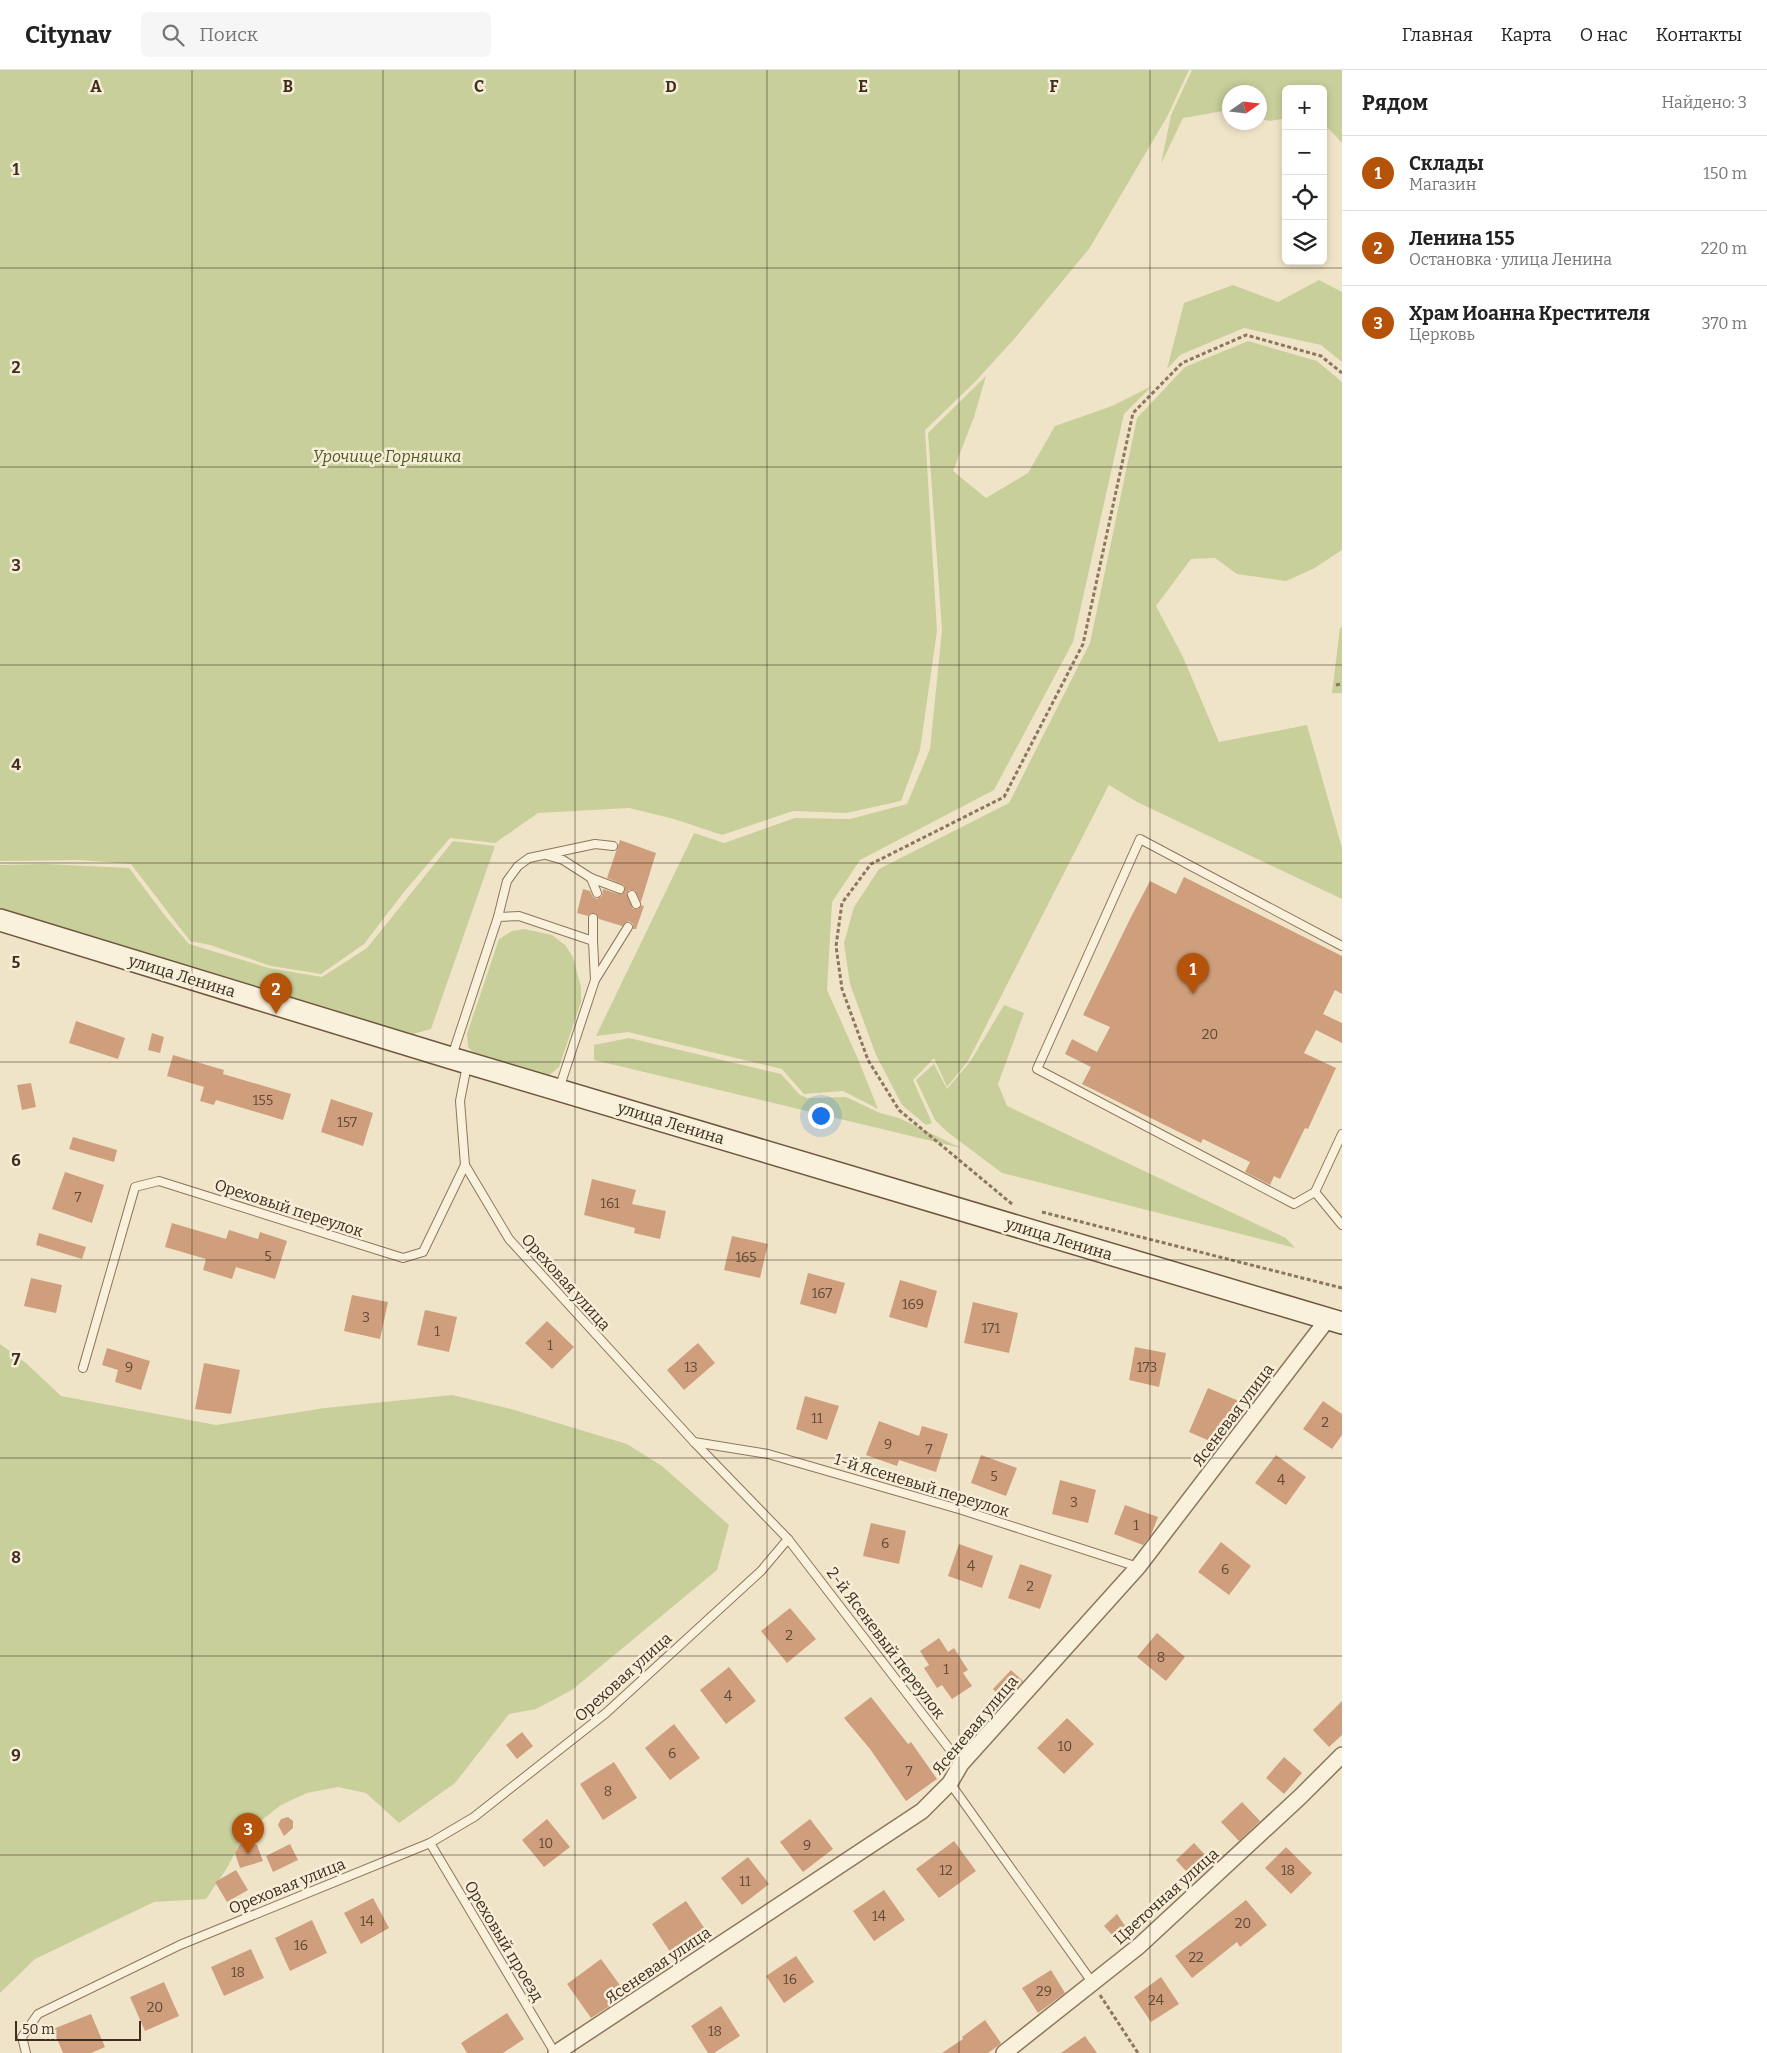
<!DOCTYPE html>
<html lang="ru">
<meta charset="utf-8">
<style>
:root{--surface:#fff;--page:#f6f6f6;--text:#222;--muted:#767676;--line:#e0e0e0;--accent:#b45309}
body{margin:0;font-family:Bitter,serif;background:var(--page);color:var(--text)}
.controls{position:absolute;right:15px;top:15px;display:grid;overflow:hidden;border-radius:8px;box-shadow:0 2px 8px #0003}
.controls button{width:45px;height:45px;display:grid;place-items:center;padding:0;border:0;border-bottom:1px solid var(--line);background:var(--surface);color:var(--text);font:25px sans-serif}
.compass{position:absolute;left:1222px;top:15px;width:45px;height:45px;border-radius:50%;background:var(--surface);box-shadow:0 2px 8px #0003;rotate:76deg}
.scale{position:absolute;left:15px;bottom:12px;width:126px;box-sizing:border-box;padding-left:5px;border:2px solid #3d2e20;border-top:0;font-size:14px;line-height:18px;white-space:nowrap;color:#3d2e20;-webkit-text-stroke:4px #f7eed8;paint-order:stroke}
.you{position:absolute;left:820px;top:1045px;width:18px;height:18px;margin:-12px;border:4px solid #fff;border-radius:50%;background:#1a73e8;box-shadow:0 0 0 8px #1a73e833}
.badge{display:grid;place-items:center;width:32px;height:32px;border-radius:50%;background:var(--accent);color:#fff;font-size:16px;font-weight:700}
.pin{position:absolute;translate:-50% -41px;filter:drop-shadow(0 1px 2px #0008)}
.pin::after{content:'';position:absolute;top:26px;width:18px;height:15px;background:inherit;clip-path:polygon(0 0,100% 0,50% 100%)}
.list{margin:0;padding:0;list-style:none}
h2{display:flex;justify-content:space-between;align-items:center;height:65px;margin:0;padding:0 20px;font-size:21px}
h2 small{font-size:16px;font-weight:400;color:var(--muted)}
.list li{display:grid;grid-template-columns:32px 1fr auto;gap:15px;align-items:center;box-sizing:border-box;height:75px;padding:0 20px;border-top:1px solid var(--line)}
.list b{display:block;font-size:19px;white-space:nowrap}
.list p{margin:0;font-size:16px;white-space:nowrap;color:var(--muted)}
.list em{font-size:16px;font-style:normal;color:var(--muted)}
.icon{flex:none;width:28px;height:28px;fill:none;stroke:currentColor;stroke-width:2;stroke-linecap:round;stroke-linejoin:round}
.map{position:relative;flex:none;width:1342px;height:1983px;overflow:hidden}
header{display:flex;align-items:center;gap:30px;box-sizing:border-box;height:70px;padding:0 25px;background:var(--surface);border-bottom:1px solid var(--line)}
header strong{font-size:24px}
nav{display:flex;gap:28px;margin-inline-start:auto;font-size:18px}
.search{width:350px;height:45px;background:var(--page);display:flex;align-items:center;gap:12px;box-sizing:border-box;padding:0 18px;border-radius:8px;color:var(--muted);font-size:19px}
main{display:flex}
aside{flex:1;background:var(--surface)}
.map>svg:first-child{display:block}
.green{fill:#c9cf9b}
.building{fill:#cf9f7d}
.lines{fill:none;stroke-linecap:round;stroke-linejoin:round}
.lane-casing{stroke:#8d765c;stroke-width:10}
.street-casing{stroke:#8d765c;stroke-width:18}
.secondary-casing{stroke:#6f573f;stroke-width:24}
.path{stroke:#8d765c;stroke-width:3;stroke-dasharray:4 2.5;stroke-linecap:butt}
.lane{stroke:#faf1dc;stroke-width:8}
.street{stroke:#faf1dc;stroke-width:15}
.secondary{stroke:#faf1dc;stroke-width:21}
.grid{fill:none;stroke:#3d2e20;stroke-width:1;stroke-opacity:0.55}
.labels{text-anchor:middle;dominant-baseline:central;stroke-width:5;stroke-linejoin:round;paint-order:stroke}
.number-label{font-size:14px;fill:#624a37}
.park-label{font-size:16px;font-style:italic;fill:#4d5a26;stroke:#f7eed8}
.street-label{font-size:16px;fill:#3d2e20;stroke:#f7eed8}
.grid-label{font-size:16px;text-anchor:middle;font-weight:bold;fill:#3d2e20;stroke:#f7eed8;stroke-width:5;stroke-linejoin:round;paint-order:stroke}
</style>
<header>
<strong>Citynav</strong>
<div class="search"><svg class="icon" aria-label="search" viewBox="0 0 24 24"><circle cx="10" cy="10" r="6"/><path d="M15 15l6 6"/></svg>Поиск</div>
<nav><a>Главная</a><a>Карта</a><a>О нас</a><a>Контакты</a></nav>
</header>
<main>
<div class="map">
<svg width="1342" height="1983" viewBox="0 0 1342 1983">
<rect width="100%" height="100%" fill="#f0e4c8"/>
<g class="green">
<polygon points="0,0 1189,0 1167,47 1089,179 1015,268 974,313 925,360 937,561 920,680 901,731 846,743 793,741 722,765 674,749 629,738 538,743 495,773 450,768 404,822 364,874 321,904 271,896 210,875 190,871 131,794 80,790 0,791"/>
<polygon points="1192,0 1342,0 1342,73 1329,59 1323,57 1323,19 1286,19 1286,48 1270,51 1260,49 1260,22 1230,22 1229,42 1223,41 1183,48 1161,94 1171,45"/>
<polygon points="1319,210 1342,222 1342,292 1321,275 1244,258 1180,285 1167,299 1184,233 1233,215 1278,232"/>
<polygon points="1248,271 1317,291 1342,312 1342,480 1313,499 1286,511 1237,504 1215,488 1191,489 1156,536 1183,587 1219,672 1307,655 1342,778 1342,829 1137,732 1109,715 968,991 947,1017 934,988 913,1010 932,1053 926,1055 902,1035 876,985 850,914 844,873 854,837 879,799 1009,733 1090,573 1137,348 1185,297"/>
<polygon points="986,306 974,347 953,401 986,428 1028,403 1055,356 1112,336 1152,316 1124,344 1073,572 994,720 860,790 832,832 827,920 858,989 878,1039 843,1021 804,1024 782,999 628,962 596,966 694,763 724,773 795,748 850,749 907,734 930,679 942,560 928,363"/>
<polygon points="1342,557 1342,623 1332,623 1340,558"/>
<polygon points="453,771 495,776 431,959 413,964 0,843 0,795 45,794 129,798 166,847 189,874 269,898 322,907 367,878"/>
<polygon points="524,859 552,865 565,875 573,887 581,917 581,932 559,997 548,1006 478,987 468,977 467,964 499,869 512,861"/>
<polygon points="1004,935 1024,943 998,1014 1007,1036 1286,1168 1295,1178 1002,1103 946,1061 935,1050 916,1010 934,994 947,1019 970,992"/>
<polygon points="629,968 781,1004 800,1025 807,1028 846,1027 880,1043 899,1048 961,1078 594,990 594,975"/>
<polygon points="0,1274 26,1293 61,1326 216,1355 325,1338 452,1325 511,1339 627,1374 662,1396 729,1455 717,1500 572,1620 536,1639 509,1644 455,1713 399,1753 366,1723 338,1717 307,1723 281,1735 245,1763 227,1798 206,1829 154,1832 35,1889 0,1923"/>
</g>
<g class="building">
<polygon points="620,770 656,783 641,832 635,820 629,820 627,824 633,839 638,839 641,835 644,836 636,859 633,859 633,854 629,851 622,856 599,849 595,843 591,843 588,846 577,843 583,819 590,821 593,827 597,829 602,826 603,819 618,824 625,821 624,815 607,808"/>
<polygon points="1184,807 1342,886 1342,924 1335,920 1323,944 1342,953 1342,973 1316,960 1304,983 1336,998 1308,1059 1305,1058 1280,1109 1274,1106 1270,1115 1245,1102 1250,1092 1203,1069 1201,1073 1082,1014 1091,997 1065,984 1072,969 1097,982 1110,957 1083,945 1131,847 1150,811 1176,824"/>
<polygon points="76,951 125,968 118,989 69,973"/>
<polygon points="152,963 164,967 160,983 148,980"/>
<polygon points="173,985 224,1000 223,1004 291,1024 283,1050 216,1030 214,1035 200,1031 204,1017 167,1006"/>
<polygon points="31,1013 36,1037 22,1040 17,1015"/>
<polygon points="331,1029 373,1043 363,1076 321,1062"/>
<polygon points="73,1067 117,1080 114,1092 69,1079"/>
<polygon points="65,1102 104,1115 92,1153 52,1139"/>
<polygon points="592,1109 636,1120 632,1134 666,1141 660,1169 634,1163 635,1158 584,1145"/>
<polygon points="172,1153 226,1169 229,1160 258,1169 260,1162 287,1171 275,1209 236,1197 232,1209 203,1200 206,1189 165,1177"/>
<polygon points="39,1163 86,1177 82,1189 36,1175"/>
<polygon points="732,1166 768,1174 760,1208 724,1200"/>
<polygon points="808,1203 845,1213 836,1244 800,1234"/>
<polygon points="31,1208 62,1215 56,1243 24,1236"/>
<polygon points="900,1210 937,1221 927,1258 889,1247"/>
<polygon points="352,1225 388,1232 380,1269 344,1261"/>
<polygon points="973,1232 1018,1243 1009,1283 964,1273"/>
<polygon points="425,1240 457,1247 449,1282 417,1275"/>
<polygon points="547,1251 574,1277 552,1299 525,1273"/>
<polygon points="698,1273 715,1293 684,1320 667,1300"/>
<polygon points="1135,1277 1166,1283 1159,1317 1129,1310"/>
<polygon points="107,1278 150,1291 141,1320 115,1312 118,1300 102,1295"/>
<polygon points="204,1293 240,1300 231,1344 195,1339"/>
<polygon points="1208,1318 1239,1331 1219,1375 1189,1362"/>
<polygon points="805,1326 839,1336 827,1370 796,1359"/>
<polygon points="1323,1331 1342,1344 1342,1365 1332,1379 1303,1359"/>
<polygon points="879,1351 919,1366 922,1356 948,1364 936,1402 899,1390 897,1396 866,1385"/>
<polygon points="981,1385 1017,1398 1006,1426 971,1413"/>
<polygon points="1276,1385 1306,1407 1286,1435 1255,1413"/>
<polygon points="1060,1410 1096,1420 1088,1453 1052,1444"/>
<polygon points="1125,1435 1158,1447 1151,1465 1143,1475 1114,1464"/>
<polygon points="871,1453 906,1461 899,1494 863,1486"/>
<polygon points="1221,1472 1251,1496 1229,1525 1198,1502"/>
<polygon points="959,1474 993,1486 982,1518 948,1506"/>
<polygon points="1020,1494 1052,1505 1040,1539 1008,1528"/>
<polygon points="790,1538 816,1569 787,1593 761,1561"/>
<polygon points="1157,1563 1185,1587 1166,1611 1137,1587"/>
<polygon points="939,1568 948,1582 954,1578 968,1600 963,1603 972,1616 952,1629 942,1615 937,1618 924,1598 929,1595 920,1581"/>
<polygon points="729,1597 756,1631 726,1654 700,1620"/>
<polygon points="1011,1600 1023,1611 1005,1631 993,1619"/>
<polygon points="871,1627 908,1674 911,1672 937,1709 906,1731 870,1679 844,1648"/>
<polygon points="1342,1631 1342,1665 1329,1677 1313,1660"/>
<polygon points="1067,1648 1094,1674 1064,1704 1037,1678"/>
<polygon points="674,1654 700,1688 670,1710 645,1678"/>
<polygon points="522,1662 533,1676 517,1689 506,1675"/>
<polygon points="1284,1687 1302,1703 1284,1724 1266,1708"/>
<polygon points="614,1692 637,1728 603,1750 580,1714"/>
<polygon points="1242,1732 1260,1751 1239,1771 1221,1752"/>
<polygon points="288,1747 293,1751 293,1758 284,1766 278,1755 281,1749"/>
<polygon points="547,1749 570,1777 544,1797 522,1770"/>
<polygon points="810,1749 833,1779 803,1802 780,1772"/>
<polygon points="249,1771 257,1775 263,1791 240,1798 235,1783 240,1774"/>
<polygon points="954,1771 976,1801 939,1828 916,1799"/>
<polygon points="1194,1773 1214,1794 1195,1811 1176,1790"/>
<polygon points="290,1774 298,1790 273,1802 266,1786"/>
<polygon points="1286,1777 1312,1803 1291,1824 1265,1798"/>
<polygon points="748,1787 769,1814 742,1835 721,1808"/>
<polygon points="236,1800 248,1820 227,1832 215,1812"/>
<polygon points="884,1820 905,1850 874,1871 853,1841"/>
<polygon points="373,1828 389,1858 361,1874 344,1843"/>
<polygon points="1246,1830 1267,1855 1240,1877 1237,1872 1192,1908 1175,1886"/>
<polygon points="686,1831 709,1865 674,1888 652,1854"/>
<polygon points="1117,1844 1132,1866 1122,1876 1104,1856"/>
<polygon points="312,1850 327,1883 290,1901 275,1868"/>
<polygon points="251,1879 264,1908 224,1926 211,1897"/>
<polygon points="796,1886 814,1912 784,1933 766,1906"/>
<polygon points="601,1889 627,1925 591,1948 567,1914"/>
<polygon points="1051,1900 1065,1923 1038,1943 1022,1918"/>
<polygon points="1161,1907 1179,1934 1151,1952 1134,1927"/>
<polygon points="164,1912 179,1946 145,1961 130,1927"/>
<polygon points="721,1936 740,1966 714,1983 708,1983 691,1956"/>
<polygon points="507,1943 524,1969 503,1983 467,1983 461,1973"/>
<polygon points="91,1944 105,1977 91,1983 63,1983 53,1959"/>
<polygon points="985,1950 1001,1973 998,1976 988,1983 942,1983 963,1969 962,1967"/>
<polygon points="1085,1966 1097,1983 1061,1983"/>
</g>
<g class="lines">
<g class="lane-casing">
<g id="lane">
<polyline points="546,785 563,790 591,808 620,819"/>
<polyline points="591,808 597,823"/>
<polyline points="632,825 636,834"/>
<polyline points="498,847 507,811 518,796 529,788 595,774 613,776"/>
<polyline points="593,871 593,848"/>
<polyline points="595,910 628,857"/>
<polyline points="452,986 498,847 519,846 593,871 595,910 559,1019"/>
<polyline points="1342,1064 1315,1122 1342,1155"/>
<polyline points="1315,1122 1294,1134 1037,999 1140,769 1342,876"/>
<polyline points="83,1298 135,1117 159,1111 403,1188 423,1182 465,1095 460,1031 467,995"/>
<polyline points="694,1372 768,1384 962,1440 1138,1497"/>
<polyline points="788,1469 961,1694"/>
<polyline points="950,1713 1092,1912"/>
<polyline points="430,1773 555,1983"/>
<polyline points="26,1983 22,1967 38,1944 180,1875 430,1773 474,1747 606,1643 761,1501 788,1469 694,1372 509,1169 465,1095"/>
</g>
</g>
<g class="street-casing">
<g id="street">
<polyline points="556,1983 922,1741 950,1713 961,1694 1138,1497 1327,1250"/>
<polyline points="1004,1983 1139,1876 1301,1726 1342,1685"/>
</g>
</g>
<g class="secondary-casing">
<polyline id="secondary" points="0,850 451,988 1342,1253"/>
</g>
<g class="path">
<polyline points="1336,615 1342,614"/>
<polyline points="1012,1134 899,1040 868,990 842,919 836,876 842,833 871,794 1004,727 1083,574 1133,343 1182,293 1246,265 1321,286 1342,303"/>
<polyline points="1042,1142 1342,1218"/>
<polyline points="1100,1925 1138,1983"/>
</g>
<use href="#lane" class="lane"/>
<use href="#street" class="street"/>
<use href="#secondary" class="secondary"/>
</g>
<path class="grid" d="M192,0v1983M383,0v1983M575,0v1983M767,0v1983M959,0v1983M1150,0v1983M0,198h1342M0,397h1342M0,595h1342M0,793h1342M0,992h1342M0,1190h1342M0,1388h1342M0,1586h1342M0,1785h1342"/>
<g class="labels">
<g class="number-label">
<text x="1210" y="964">20</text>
<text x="263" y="1030">155</text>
<text x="347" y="1052">157</text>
<text x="78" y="1127">7</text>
<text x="610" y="1133">161</text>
<text x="268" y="1186">5</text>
<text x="746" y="1187">165</text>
<text x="822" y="1223">167</text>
<text x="913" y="1234">169</text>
<text x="366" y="1247">3</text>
<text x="991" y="1258">171</text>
<text x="437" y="1261">1</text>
<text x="550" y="1275">1</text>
<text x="129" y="1297">9</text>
<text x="691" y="1297">13</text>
<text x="1147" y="1297">173</text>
<text x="817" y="1348">11</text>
<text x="1325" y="1352">2</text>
<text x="888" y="1374">9</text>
<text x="929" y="1379">7</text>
<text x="994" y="1406">5</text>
<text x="1281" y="1410">4</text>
<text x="1074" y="1432">3</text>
<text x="1136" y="1455">1</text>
<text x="885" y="1473">6</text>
<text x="971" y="1496">4</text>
<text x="1225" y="1499">6</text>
<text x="1030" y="1516">2</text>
<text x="789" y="1565">2</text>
<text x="1161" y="1587">8</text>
<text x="946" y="1599">1</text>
<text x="728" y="1626">4</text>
<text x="1065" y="1676">10</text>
<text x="672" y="1683">6</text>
<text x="909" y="1701">7</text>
<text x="608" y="1721">8</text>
<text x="546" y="1773">10</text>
<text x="807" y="1775">9</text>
<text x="946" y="1800">12</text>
<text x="1288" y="1800">18</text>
<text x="745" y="1811">11</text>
<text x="879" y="1846">14</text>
<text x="367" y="1851">14</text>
<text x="1243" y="1853">20</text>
<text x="301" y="1875">16</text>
<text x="1196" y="1887">22</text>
<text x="238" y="1902">18</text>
<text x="790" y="1909">16</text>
<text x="1044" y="1921">29</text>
<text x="1156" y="1930">24</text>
<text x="155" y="1937">20</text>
<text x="715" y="1961">18</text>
</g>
<g class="park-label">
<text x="387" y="386">Урочище Горняшка</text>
</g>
<g class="street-label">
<text transform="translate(182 906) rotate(17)">улица Ленина</text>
<text transform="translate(671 1053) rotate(17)">улица Ленина</text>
<text transform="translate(289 1138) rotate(18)">Ореховый переулок</text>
<text transform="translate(1059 1169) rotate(17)">улица Ленина</text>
<text transform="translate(566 1212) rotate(48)">Ореховая улица</text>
<text transform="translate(1233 1345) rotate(-53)">Ясеневая улица</text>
<text transform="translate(922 1415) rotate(17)">1-й Ясеневый переулок</text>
<text transform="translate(886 1573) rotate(53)">2-й Ясеневый переулок</text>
<text transform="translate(623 1607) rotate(-42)">Ореховая улица</text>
<text transform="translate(975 1655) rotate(-50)">Ясеневая улица</text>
<text transform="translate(287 1816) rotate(-22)">Ореховая улица</text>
<text transform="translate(1166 1826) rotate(-42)">Цветочная улица</text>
<text transform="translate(504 1871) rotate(59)">Ореховый проезд</text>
<text transform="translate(658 1895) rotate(-34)">Ясеневая улица</text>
</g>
</g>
<g class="grid-label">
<text x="96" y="22">A</text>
<text x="288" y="22">B</text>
<text x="479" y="22">C</text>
<text x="671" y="22">D</text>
<text x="863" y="22">E</text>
<text x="1054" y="22">F</text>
<text x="16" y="105">1</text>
<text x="16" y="303">2</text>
<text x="16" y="501">3</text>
<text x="16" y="700">4</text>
<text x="16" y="898">5</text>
<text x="16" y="1096">6</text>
<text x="16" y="1295">7</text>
<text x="16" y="1493">8</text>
<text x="16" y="1691">9</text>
</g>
</svg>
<div class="controls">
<button>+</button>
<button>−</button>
<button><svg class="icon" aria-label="locate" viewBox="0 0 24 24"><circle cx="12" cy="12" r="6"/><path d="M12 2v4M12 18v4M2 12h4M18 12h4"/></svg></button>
<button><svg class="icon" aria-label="layers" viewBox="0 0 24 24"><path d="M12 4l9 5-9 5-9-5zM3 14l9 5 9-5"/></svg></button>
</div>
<svg class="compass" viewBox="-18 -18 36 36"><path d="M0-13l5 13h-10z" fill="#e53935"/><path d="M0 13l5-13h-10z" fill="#767676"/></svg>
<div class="scale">50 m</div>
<div class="you"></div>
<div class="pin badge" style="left:1193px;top:924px">1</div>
<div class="pin badge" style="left:276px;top:944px">2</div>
<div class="pin badge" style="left:248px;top:1784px">3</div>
</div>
<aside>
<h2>Рядом<small>Найдено: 3</small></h2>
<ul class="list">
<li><span class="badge">1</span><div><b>Склады</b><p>Магазин</p></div><em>150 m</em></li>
<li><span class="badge">2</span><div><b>Ленина 155</b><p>Остановка · улица Ленина</p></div><em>220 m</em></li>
<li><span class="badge">3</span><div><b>Храм Иоанна Крестителя</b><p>Церковь</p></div><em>370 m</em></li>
</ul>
</aside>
</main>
